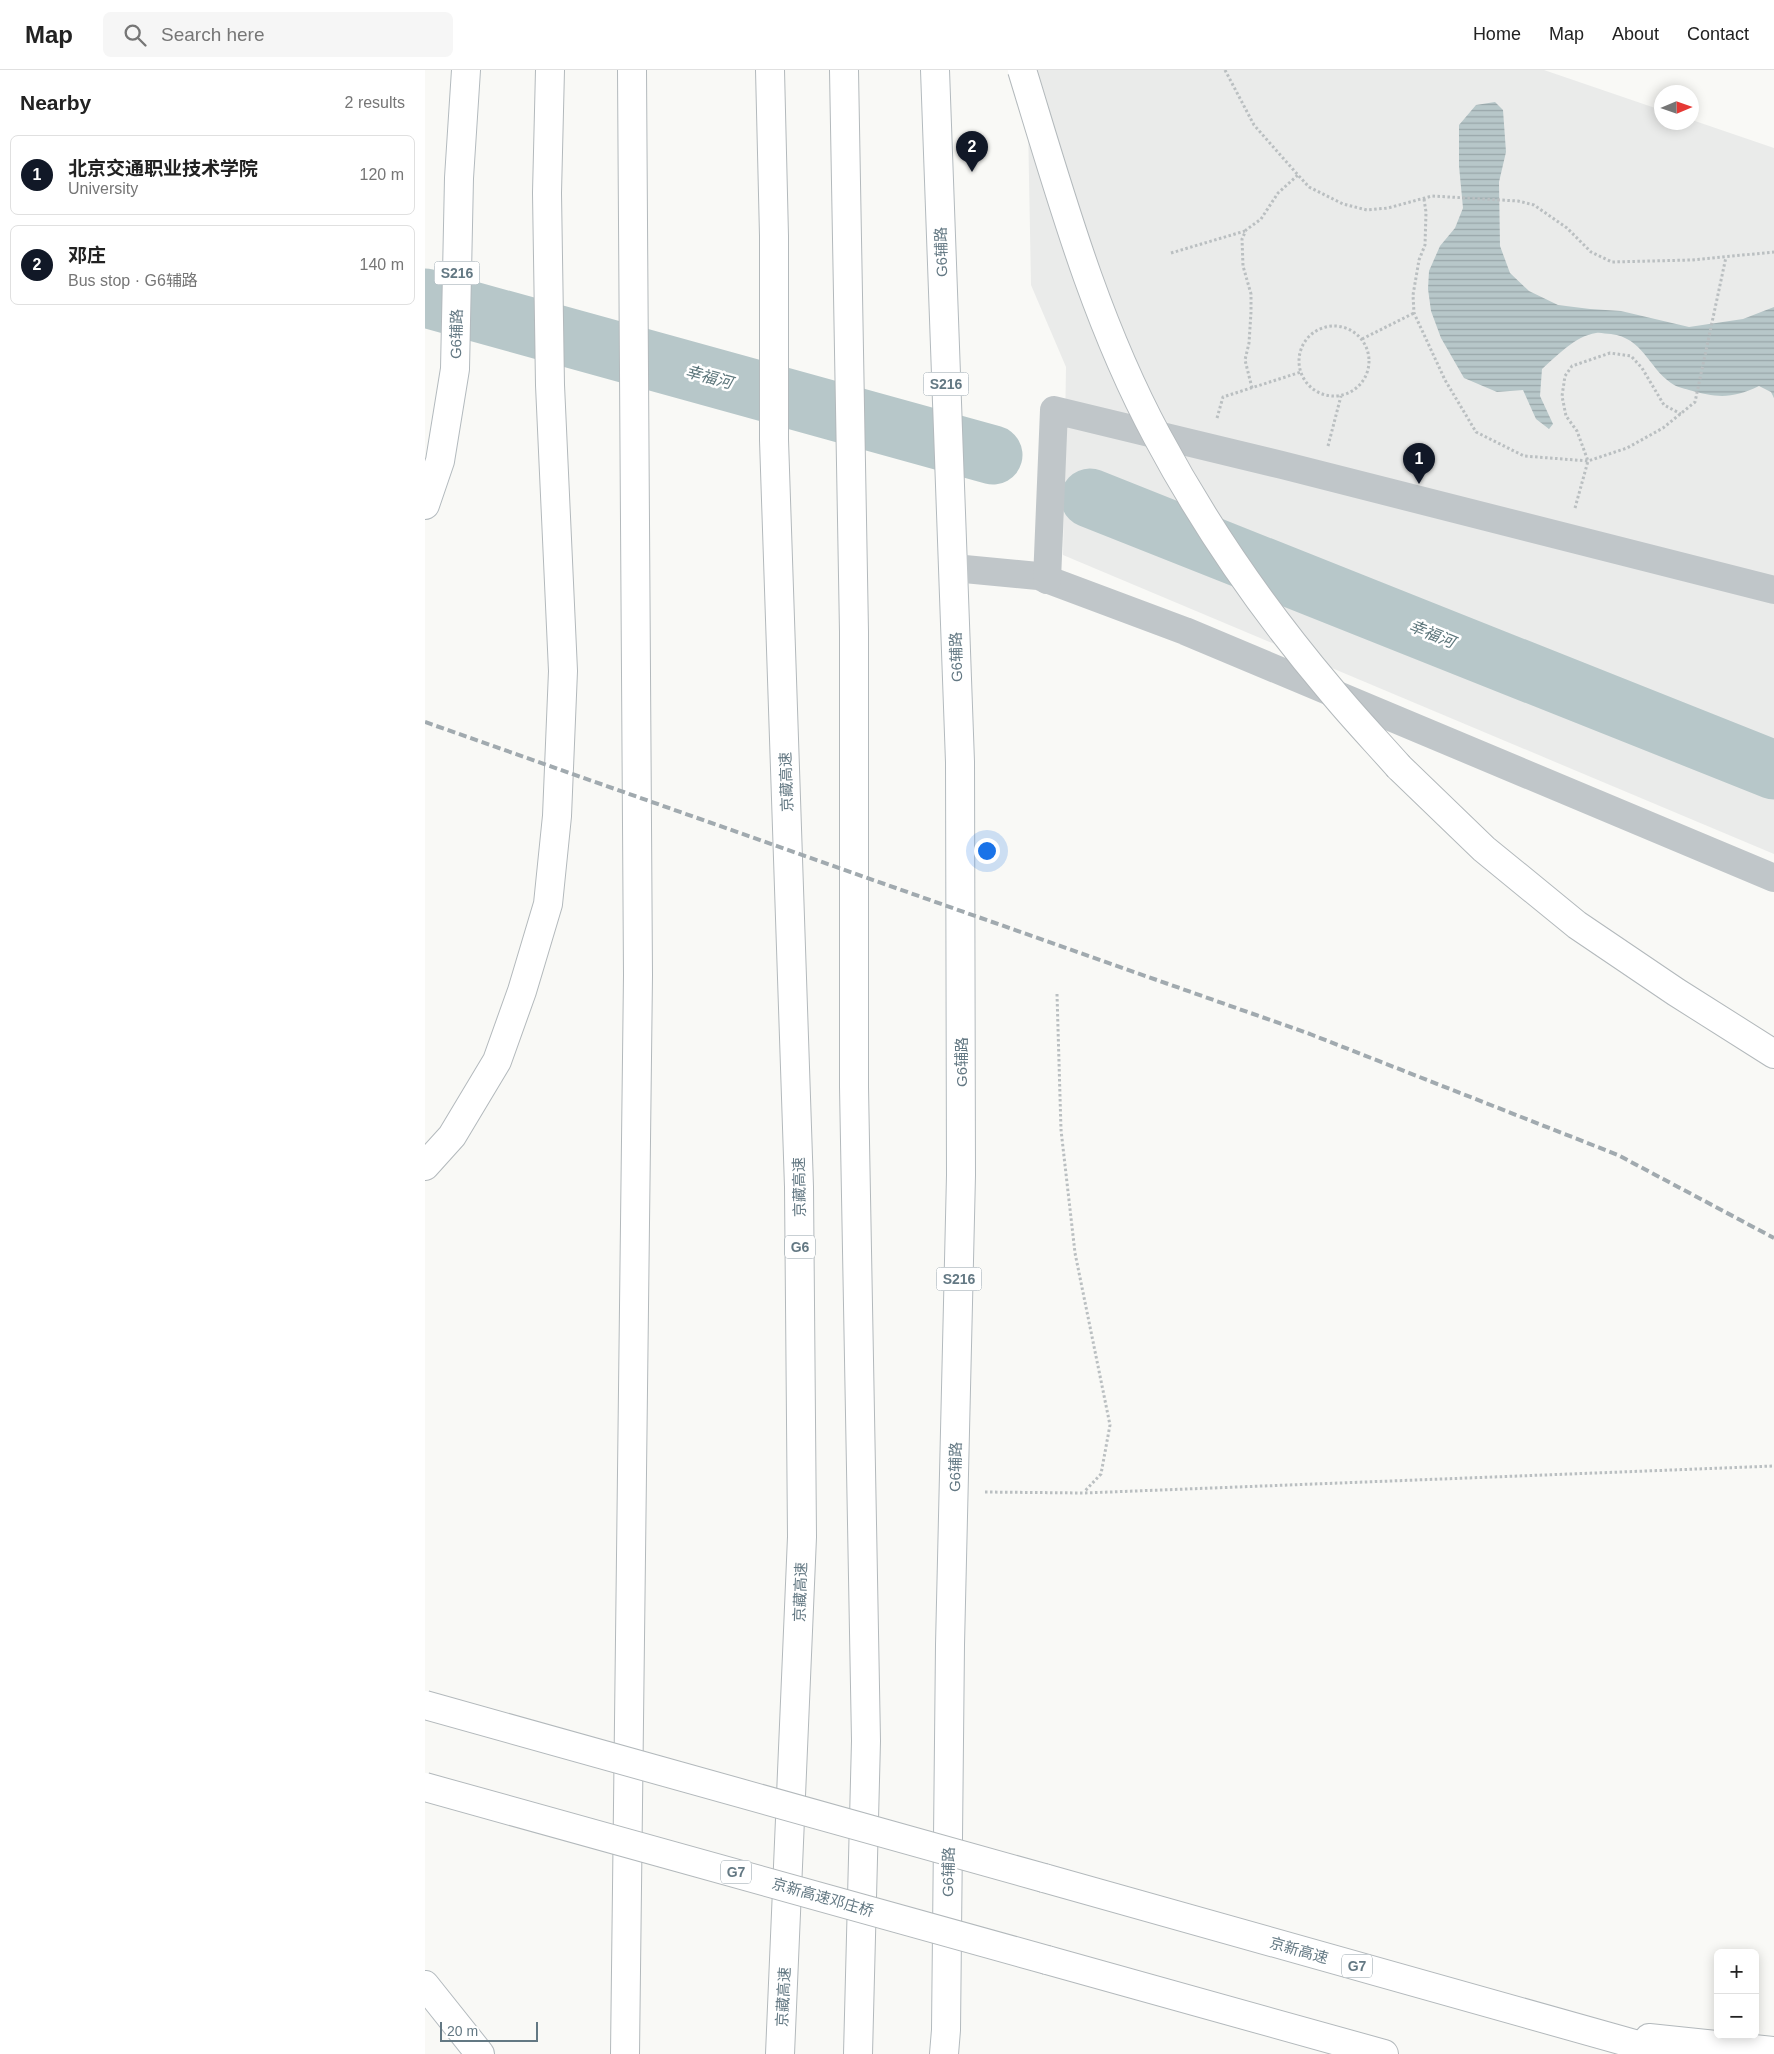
<!DOCTYPE html>
<meta charset="utf-8">
<style>
:root{--surface:#fff;--page:#f6f6f6;--text:#222;--muted:#767676;--line:#e0e0e0;--accent:#111827}
body{margin:0;font-family:Helvetica,"Noto Sans SC",sans-serif;background:var(--page);color:var(--text)}
.controls{position:absolute;right:15px;bottom:15px;display:grid;overflow:hidden;border-radius:8px;box-shadow:0 2px 12px #0003}
.controls button{width:45px;height:45px;display:grid;place-items:center;padding:0;border:0;border-bottom:1px solid var(--line);background:var(--surface);color:var(--text);font:25px sans-serif}
.compass{position:absolute;left:1229px;top:15px;width:45px;height:45px;border-radius:50%;background:var(--surface);box-shadow:0 2px 12px #0003;rotate:88deg}
.scale{position:absolute;left:15px;bottom:12px;width:98px;box-sizing:border-box;padding-left:5px;border:2px solid #637883;border-top:0;font-size:14px;line-height:18px;white-space:nowrap;color:#637883;-webkit-text-stroke:4px #fff;paint-order:stroke}
.you{position:absolute;left:561px;top:780px;width:18px;height:18px;margin:-12px;border:4px solid #fff;border-radius:50%;background:#1a73e8;box-shadow:0 0 0 8px #1a73e833}
.badge{display:grid;place-items:center;width:32px;height:32px;border-radius:50%;background:var(--accent);color:#fff;font-size:16px;font-weight:700}
.pin{position:absolute;translate:-50% -41px;filter:drop-shadow(0 1px 2px #0008)}
.pin::after{content:'';position:absolute;top:26px;width:18px;height:15px;background:inherit;clip-path:polygon(0 0,100% 0,50% 100%)}
.list{margin:0;padding:0;list-style:none}
h2{display:flex;justify-content:space-between;align-items:center;height:65px;margin:0;padding:0 20px;font-size:21px}
h2 small{font-size:16px;font-weight:400;color:var(--muted)}
.list li{display:grid;grid-template-columns:32px 1fr auto;gap:15px;align-items:center;box-sizing:border-box;height:80px;margin:0 10px 10px;padding:0 10px;border:1px solid var(--line);border-radius:8px}
.list b{display:block;font-size:19px;white-space:nowrap}
.list p{margin:0;font-size:16px;white-space:nowrap;color:var(--muted)}
.list em{font-size:16px;font-style:normal;color:var(--muted)}
.icon{flex:none;width:28px;height:28px;fill:none;stroke:currentColor;stroke-width:2;stroke-linecap:round;stroke-linejoin:round}
.map{position:relative;flex:none;width:1349px;height:1984px;overflow:hidden}
header{display:flex;align-items:center;gap:30px;box-sizing:border-box;height:70px;padding:0 25px;background:var(--surface);border-bottom:1px solid var(--line)}
header strong{font-size:24px}
nav{display:flex;gap:28px;margin-inline-start:auto;font-size:18px}
.search{width:350px;height:45px;background:var(--page);display:flex;align-items:center;gap:12px;box-sizing:border-box;padding:0 18px;border-radius:8px;color:var(--muted);font-size:19px}
main{display:flex}
aside{flex:1;background:var(--surface)}
.map>svg:first-child{display:block}
.built{fill:#eaebea}
.water{fill:url(#water-rules)}
.lines{fill:none;stroke-linecap:round;stroke-linejoin:round}
.river{stroke:#b7c7c9;stroke-width:59}
.primary-casing{stroke:#b3babe;stroke-width:30}
.motorway-casing{stroke:#b3b9bc;stroke-width:30}
.path{stroke:#babfc1;stroke-width:3;stroke-dasharray:2.5 2.5;stroke-linecap:butt}
.minor{stroke:#c0c6c9;stroke-width:28}
.primary{stroke:#fff;stroke-width:28}
.motorway{stroke:#fff;stroke-width:28}
.rail{stroke:#a1aaaf;stroke-width:4;stroke-dasharray:8 4;stroke-linecap:butt}
.motorway-bridge-casing{stroke:#b3b9bc;stroke-width:30;stroke-linecap:butt}
.motorway-bridge{stroke:#fff;stroke-width:28}
.labels{text-anchor:middle;dominant-baseline:central;stroke-width:5;stroke-linejoin:round;paint-order:stroke}
.shield{fill:#fff;stroke:#92a0a8;stroke-width:1}
.shield-label{font-size:14px;font-weight:bold;fill:#637883}
.street-label{font-size:15px;fill:#637883;stroke:#fff}
.water-label{font-size:16px;font-style:italic;fill:#5e777c;stroke:#fff}
</style>
<header>
<strong>Map</strong>
<div class="search"><svg class="icon" aria-label="search" viewBox="0 0 24 24"><circle cx="10" cy="10" r="6"/><path d="M15 15l6 6"/></svg>Search here</div>
<nav><a>Home</a><a>Map</a><a>About</a><a>Contact</a></nav>
</header>
<main>
<aside>
<h2>Nearby<small>2 results</small></h2>
<ul class="list">
<li><span class="badge">1</span><div><b>北京交通职业技术学院</b><p>University</p></div><em>120 m</em></li>
<li><span class="badge">2</span><div><b>邓庄</b><p>Bus stop · G6辅路</p></div><em>140 m</em></li>
</ul>
</aside>
<div class="map">
<svg width="1349" height="1984" viewBox="0 0 1349 1984">
<defs>
<pattern id="water-rules" width="6" height="5" patternUnits="userSpaceOnUse" patternTransform="scale(1.25)"><rect width="6" height="5" fill="#b7c7c9"/><path d="M0 2.5h6" fill="none" stroke="#98a6a9"/></pattern>
</defs>
<rect width="100%" height="100%" fill="#f9f9f6"/>
<polygon class="built" points="602,0 1119,0 1236,40 1236,52 1266,52 1267,50 1349,78 1349,784 638,485 641,297 606,215"/>
<path class="water" d="M1070,32l8,8 3,42 -7,30 1,64 10,27 19,18 29,14 32,4 31,2 68,16 54,-8 31,-12v91l-3,-6 -12,-6c-27,13 -42,12 -70,4 -6,-2 -13,-3 -18,-7 -23,-16 -28,-45 -60,-49 -5,0 -11,-2 -15,-1 -21,3 -39,23 -54,36l-2,27 13,28 -4,5 -13,-10 -13,-29 -26,2 -33,-14 -23,-40 -10,-27 -3,-22 1,-18 11,-25 15,-18 8,-20 -4,-42v-41l17,-20z"/>
<g class="lines">
<g class="river">
<polyline points="0,228 568,385"/>
<polyline points="665,428 1349,700"/>
</g>
<g class="primary-casing">
<g id="primary">
<polyline points="510,0 535,692 536,1105 525,1575 521,1960 519,1984"/>
<polyline points="0,435 15,391 30,299 34,108 41,0"/>
<polyline points="0,1915 55,1984"/>
</g>
</g>
<g class="motorway-casing">
<g id="motorway">
<polyline points="345,0 349,166 349,370 374,1117 377,1467 355,1984"/>
<polyline points="419,0 429,562 429,1017 441,1671 433,1984"/>
<polyline points="974,697 1059,779 1152,855 1251,922 1349,984"/>
<polyline points="0,1096 27,1066 72,991 97,921 123,834 132,746 138,601 125,315 122,123 125,0"/>
<polyline points="619,1808 1245,1984"/>
<polyline points="622,1890 959,1984"/>
<polyline points="1224,1968 1349,1981"/>
<polyline points="200,1984 213,905 207,0"/>
</g>
</g>
<g class="path">
<polyline points="800,0 829,55 873,105 884,117 918,134 942,140 963,138 1007,126 1093,131 1109,135 1142,158 1166,182 1187,192 1267,190 1349,182"/>
<polyline points="999,129 1001,142 1000,175 994,190 988,225 989,243 1020,310 1051,362 1099,386 1163,391 1202,378 1238,358 1270,332 1301,187"/>
<polyline points="746,183 820,161"/>
<circle cx="909" cy="291" r="35"/>
<polyline points="937,269 989,243"/>
<polyline points="827,318 820,290 824,273 826,242 826,224 818,196 817,169 821,160 836,149 853,123 873,105"/>
<polyline points="792,348 798,327 876,302"/>
<polyline points="903,376 916,326"/>
<polyline points="1150,438 1163,391 1152,361 1141,346 1137,326 1140,306 1147,296 1185,283 1206,286 1217,298 1239,335 1256,344"/>
<polyline points="632,924 636,1060 650,1183 685,1355 676,1404 659,1422"/>
<polyline points="560,1422 659,1423 1349,1396"/>
</g>
<g class="minor">
<polyline points="529,498 613,506 760,561 1349,808"/>
<polyline points="622,510 629,340 857,395 1349,520"/>
</g>
<use href="#primary" class="primary"/>
<use href="#motorway" class="motorway"/>
<polyline class="rail" points="0,652 885,964 1193,1085 1349,1168"/>
<g class="motorway-bridge-casing">
<g id="motorway-bridge">
<path d="M597,0c38,124 73,251 135,366 48,90 107,175 173,253 22,27 46,52 69,78"/>
<polyline points="0,1635 619,1808"/>
<polyline points="0,1717 622,1890"/>
</g>
</g>
<use href="#motorway-bridge" class="motorway-bridge"/>
</g>
<g class="labels">
<g class="shield">
<rect x="9.5" y="191.5" width="45" height="23" rx="4"/>
<rect x="498.5" y="302.5" width="45" height="23" rx="4"/>
<rect x="360" y="1165.5" width="30" height="23" rx="4"/>
<rect x="511.5" y="1197.5" width="45" height="23" rx="4"/>
<rect x="296" y="1790.5" width="30" height="23" rx="4"/>
<rect x="917" y="1884.5" width="30" height="23" rx="4"/>
</g>
<g class="shield-label">
<text x="32" y="203">S216</text>
<text x="521" y="314">S216</text>
<text x="375" y="1177">G6</text>
<text x="534" y="1209">S216</text>
<text x="311" y="1802">G7</text>
<text x="932" y="1896">G7</text>
</g>
<g class="street-label">
<text transform="translate(516 182) rotate(-92)">G6辅路</text>
<text transform="translate(31 264) rotate(-89)">G6辅路</text>
<text transform="translate(531 587) rotate(-92)">G6辅路</text>
<text transform="translate(361 712) rotate(-92)">京藏高速</text>
<text transform="translate(536 992) rotate(-90)">G6辅路</text>
<text transform="translate(374 1117) rotate(-91)">京藏高速</text>
<text transform="translate(530 1397) rotate(-89)">G6辅路</text>
<text transform="translate(375 1522) rotate(-88)">京藏高速</text>
<text transform="translate(523 1802) rotate(-89)">G6辅路</text>
<text transform="translate(398 1827) rotate(16)">京新高速邓庄桥</text>
<text transform="translate(874 1880) rotate(16)">京新高速</text>
<text transform="translate(358 1927) rotate(-87)">京藏高速</text>
</g>
<g class="water-label">
<text transform="translate(284 307) rotate(15)">幸福河</text>
<text transform="translate(1007 564) rotate(22)">幸福河</text>
</g>
</g>
</svg>
<div class="controls">
<button>+</button>
<button>−</button>
</div>
<svg class="compass" viewBox="-18 -18 36 36"><path d="M0-13l5 13h-10z" fill="#e53935"/><path d="M0 13l5-13h-10z" fill="#767676"/></svg>
<div class="scale">20 m</div>
<div class="you"></div>
<div class="pin badge" style="left:994px;top:414px">1</div>
<div class="pin badge" style="left:547px;top:102px">2</div>
</div>
</main>
